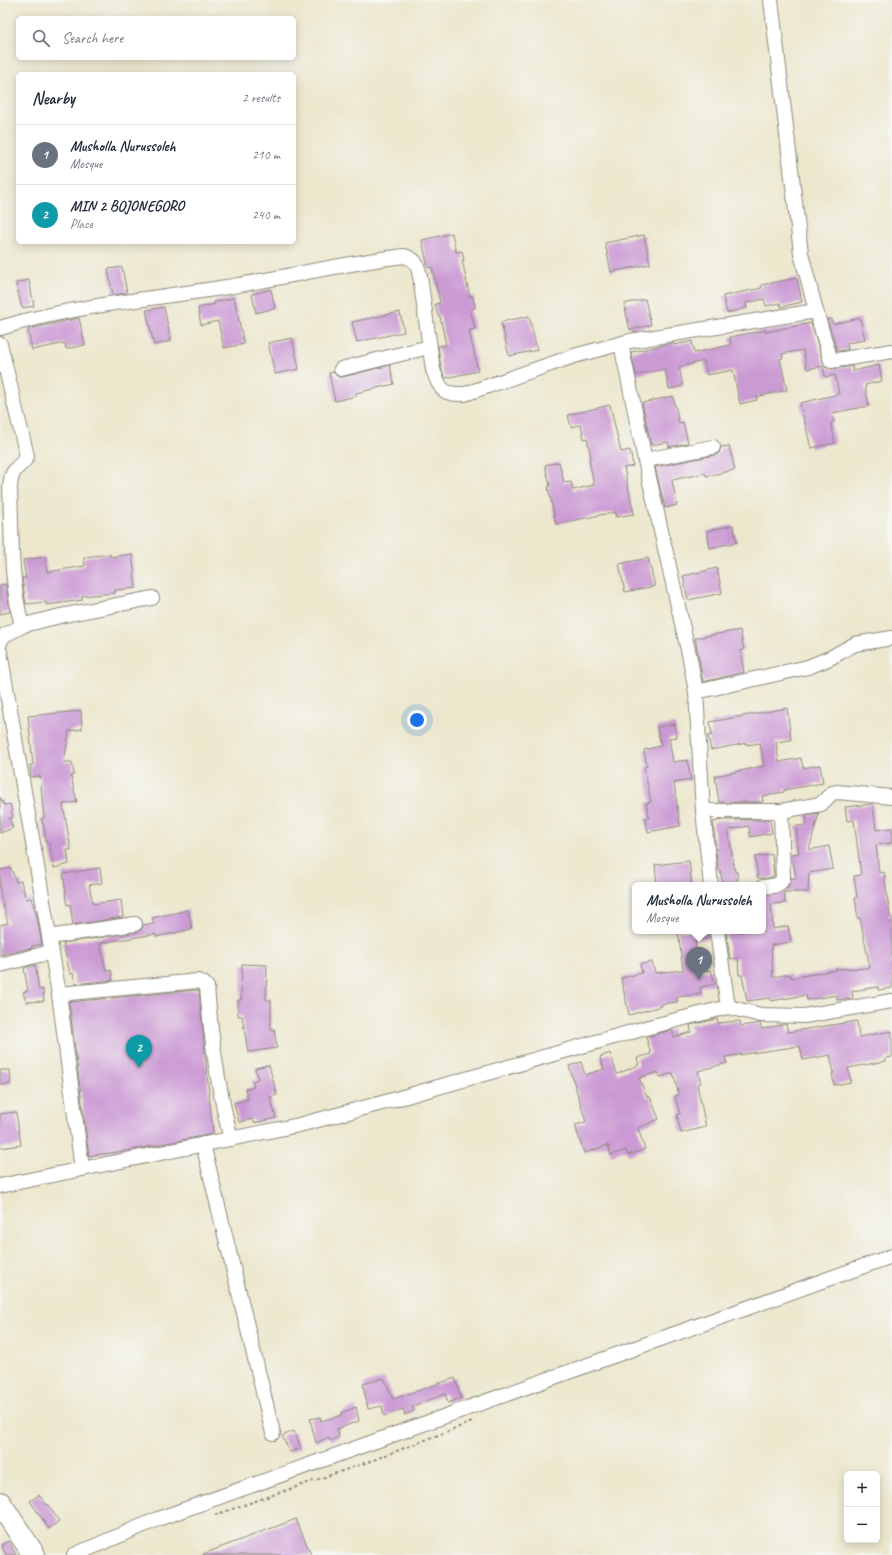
<!DOCTYPE html>
<meta charset="utf-8">
<style>
:root{--surface:#fff;--page:#f6f6f7;--text:#1f2937;--muted:#747a83;--line:#e0e1e3;--accent:#b5179e}
body{margin:0;font-family:Caveat,sans-serif;background:var(--page);color:var(--text)}
.controls{position:absolute;right:12px;bottom:12px;display:grid;overflow:hidden;border-radius:6px;box-shadow:0 2px 10px #0003}
.controls button{width:36px;height:36px;display:grid;place-items:center;padding:0;border:0;border-bottom:1px solid var(--line);background:var(--surface);color:var(--text);font:20px sans-serif}
.you{position:absolute;left:417px;top:720px;width:14px;height:14px;margin:-10px;border:3px solid #fff;border-radius:50%;background:#1a73e8;box-shadow:0 0 0 6px #1a73e833}
.badge{display:grid;place-items:center;width:26px;height:26px;border-radius:50%;background:var(--accent);color:#fff;font-size:13px;font-weight:700}
.pin{position:absolute;translate:-50% -33px;filter:drop-shadow(0 1px 2px #0008)}
.pin::after{content:'';position:absolute;top:21px;width:14px;height:12px;background:inherit;clip-path:polygon(0 0,100% 0,50% 100%)}
.popup{position:absolute;left:632px;top:882px;width:134px;height:52px;box-sizing:border-box;display:grid;place-content:center;border-radius:6px;background:var(--surface);filter:drop-shadow(0 1px 3px #0005);font-size:13px;white-space:nowrap;color:var(--muted)}
.popup b{font-size:15px;color:var(--text)}
.popup::after{content:'';position:absolute;left:50%;top:100%;margin-left:-8px;border:8px solid transparent;border-top-color:var(--surface)}
.list{margin:0;padding:0;list-style:none}
h2{display:flex;justify-content:space-between;align-items:center;height:52px;margin:0;padding:0 16px;font-size:17px}
h2 small{font-size:13px;font-weight:400;color:var(--muted)}
.list li{display:grid;grid-template-columns:26px 1fr auto;gap:12px;align-items:center;box-sizing:border-box;height:60px;padding:0 16px;border-top:1px solid var(--line)}
.list b{display:block;font-size:15px;white-space:nowrap}
.list p{margin:0;font-size:13px;white-space:nowrap;color:var(--muted)}
.list em{font-size:13px;font-style:normal;color:var(--muted)}
.icon{flex:none;width:22px;height:22px;fill:none;stroke:currentColor;stroke-width:2;stroke-linecap:round;stroke-linejoin:round}
.map{position:relative;flex:none;width:892px;height:1555px;overflow:hidden}
.search{position:absolute;background:var(--surface);box-shadow:0 2px 10px #0003;left:16px;top:16px;width:280px;height:44px;display:flex;align-items:center;gap:10px;box-sizing:border-box;padding:0 14px;border-radius:6px;color:var(--muted);font-size:15px}
.panel{position:absolute;background:var(--surface);box-shadow:0 2px 10px #0003;left:16px;top:72px;width:280px;height:172px;border-radius:6px}
.map>svg:first-child{display:block}
.building{fill:#cb99d4}
.lines{fill:none;stroke-linecap:round;stroke-linejoin:round}
.street-casing{stroke:#8c897c;stroke-width:16}
.highway-casing{stroke:#8c897c;stroke-width:24}
.path{stroke:#8c897c;stroke-width:2;stroke-dasharray:3 3;stroke-linecap:butt}
.street{stroke:#fff;stroke-width:14}
.highway{stroke:#fff;stroke-width:22}
</style>
<div class="map">
<svg width="892" height="1555" viewBox="0 0 892 1555">
<rect width="100%" height="100%" fill="#f6f6f2"/>
<filter id="ink" filterUnits="userSpaceOnUse"><feTurbulence type="fractalNoise" baseFrequency=".025" numOctaves="2"/><feDisplacementMap in="SourceGraphic" scale="8" xChannelSelector="R" yChannelSelector="G"/><feConvolveMatrix kernelMatrix="1 2 1 2 8 2 1 2 1" color-interpolation-filters="sRGB"/></filter>
<filter id="wash" filterUnits="userSpaceOnUse"><feTurbulence type="fractalNoise" baseFrequency=".012" numOctaves="4" result="noise"/><feDisplacementMap in="SourceGraphic" scale="16" xChannelSelector="R" yChannelSelector="G"/><feGaussianBlur stdDeviation="0.9" result="paint"/><feColorMatrix in="noise" values="0 0 0 0 0 0 0 0 0 0 0 0 0 0 0 0 0 1.4 0 .05"/><feComposite in="paint" operator="in"/></filter>
<g filter="url(#wash)">
<rect width="100%" height="100%" fill="#ece7cd"/>
<g id="blocks">
<g class="building">
<polygon points="452,233 456,252 462,251 464,260 462,260 470,297 473,296 475,308 470,309 475,329 469,330 478,371 445,378 441,368 438,346 446,345 440,316 438,316 435,304 440,303 432,267 428,268 422,240"/>
<polygon points="644,235 650,264 611,272 605,243"/>
<polygon points="122,267 127,293 113,295 108,269"/>
<polygon points="797,278 802,302 781,307 780,303 766,306 764,299 746,303 747,308 727,313 723,296 762,288 761,285"/>
<polygon points="29,280 34,306 22,308 16,283"/>
<polygon points="271,289 275,308 256,313 252,294"/>
<polygon points="234,298 244,344 224,348 218,321 201,325 198,308 215,304 214,302"/>
<polygon points="645,299 651,325 630,330 624,304"/>
<polygon points="164,307 171,341 154,345 146,310"/>
<polygon points="400,312 404,332 357,342 352,322"/>
<polygon points="529,316 537,350 509,356 501,322"/>
<polygon points="79,318 85,345 66,349 65,343 32,350 28,329"/>
<polygon points="860,318 865,340 847,343 848,350 837,351 827,319 831,319 833,324"/>
<polygon points="811,323 825,367 832,369 852,366 853,371 879,365 882,381 865,385 869,406 832,413 834,422 831,423 835,443 811,448 800,403 839,394 835,375 825,377 823,366 807,369 803,350 782,354 783,358 780,359 787,390 756,397 757,400 740,404 733,370 707,375 704,361 679,367 683,386 669,389 665,369 636,375 631,352 674,343 674,345 692,341 694,353 731,345 730,337 766,330 766,332"/>
<polygon points="292,338 299,369 275,374 268,343"/>
<polygon points="390,365 394,384 356,393 356,396 335,401 329,373 333,372 338,377 343,377"/>
<polygon points="673,396 679,423 683,422 688,443 669,447 668,442 651,445 642,403"/>
<polygon points="610,405 621,452 630,450 633,466 624,468 634,514 616,517 615,512 556,524 548,487 550,486 545,465 559,462 564,483 571,482 573,490 594,485 589,459 591,458 587,438 584,439 581,425 571,427 568,415"/>
<polygon points="729,446 735,470 706,476 705,473 672,480 677,505 665,508 655,467 715,455 719,453 721,447"/>
<polygon points="733,525 737,542 710,548 707,531"/>
<polygon points="110,554 110,557 132,554 136,588 115,590 115,593 82,596 82,600 62,603 46,605 46,602 26,604 22,578 26,578 23,560 45,557 47,572 85,566 84,557"/>
<polygon points="648,558 655,586 625,592 619,564"/>
<polygon points="717,568 722,593 688,600 683,576"/>
<polygon points="6,584 10,612 0,614 0,585"/>
<polygon points="740,630 744,650 740,651 744,672 703,682 695,638"/>
<polygon points="787,708 791,740 776,742 779,762 801,758 803,768 820,765 823,783 784,790 784,792 762,796 763,802 719,802 715,776 764,766 760,743 747,745 747,743 711,750 708,736 712,735 710,722"/>
<polygon points="81,711 82,729 69,731 64,762 72,762 74,775 71,776 77,802 63,804 71,850 67,850 69,864 54,868 49,843 46,843 44,827 41,819 44,818 40,776 31,777 30,765 33,765 28,716"/>
<polygon points="675,724 677,737 669,738 673,762 687,760 691,780 674,783 680,826 648,832 645,818 649,818 646,803 651,802 644,767 647,766 644,750 661,746 657,727"/>
<polygon points="0,797 4,805 10,804 13,818 9,818 13,828 0,833"/>
<polygon points="873,804 876,830 892,828 892,843 876,845 879,873 884,872 890,917 892,917 892,988 878,990 878,987 852,991 853,999 851,999 837,1000 837,995 807,1000 806,995 771,1001 770,998 747,1001 742,975 739,975 738,958 730,959 726,931 763,931 763,895 781,892 788,887 791,878 796,879 792,854 799,853 796,826 807,825 806,815 819,813 809,850 829,846 833,869 809,873 808,892 784,892 785,903 771,904 773,929 788,926 791,942 771,945 773,977 790,974 791,978 836,970 835,969 870,968 860,918 858,919 855,898 857,897 854,876 861,875 854,820 847,821 845,807"/>
<polygon points="722,820 770,820 772,833 750,837 749,826 728,830 735,872 737,872 738,883 727,885 723,885 720,870 718,870 713,822"/>
<polygon points="772,854 774,876 768,878 758,878 755,857"/>
<polygon points="689,861 692,885 657,885 655,865"/>
<polygon points="11,868 16,882 21,881 26,899 31,898 36,913 42,944 32,946 32,948 0,955 0,925 8,923 0,894 0,870"/>
<polygon points="100,868 102,883 89,885 93,904 121,900 123,917 73,925 70,904 67,905 65,894 66,893 63,874"/>
<polygon points="188,910 192,929 156,937 156,934 100,943 106,971 111,970 113,980 75,984 73,973 70,974 63,943 137,932 141,930 143,925 154,924 152,918"/>
<polygon points="678,931 709,931 709,938 695,940 699,972 711,970 715,984 700,987 701,994 677,997 677,1002 661,1004 662,1006 629,1015 621,978 642,973 640,964 652,962 655,973 683,970"/>
<polygon points="242,964 267,965 266,1000 271,1000 271,1029 274,1029 277,1048 248,1052 242,1016 238,1016 238,1000 241,1000"/>
<polygon points="35,965 39,990 43,989 44,1001 26,1002 23,992 28,991 24,968"/>
<polygon points="197,990 199,991 213,1134 131,1150 89,1156 69,1002"/>
<polygon points="717,1019 718,1023 740,1021 741,1026 760,1023 762,1029 786,1024 788,1032 857,1021 859,1037 892,1031 892,1057 886,1058 886,1061 848,1068 851,1082 834,1085 832,1073 834,1073 830,1055 803,1060 800,1046 725,1057 727,1063 698,1071 701,1083 697,1084 706,1127 681,1133 677,1115 680,1114 675,1096 679,1095 673,1073 660,1077 658,1072 639,1078 647,1097 650,1097 659,1119 638,1128 645,1149 628,1155 626,1150 611,1155 608,1145 584,1153 575,1125 586,1122 569,1066 581,1062 585,1075 604,1069 600,1057 610,1053 617,1074 639,1065 637,1058 651,1054 646,1037 672,1030 674,1037 691,1032 690,1025"/>
<polygon points="269,1065 277,1095 270,1097 276,1118 254,1123 253,1119 239,1122 234,1103 248,1099 245,1089 254,1087 252,1081 258,1079 255,1068"/>
<polygon points="0,1070 10,1070 11,1084 0,1085"/>
<polygon points="16,1112 21,1145 0,1148 0,1114"/>
<polygon points="384,1378 393,1399 455,1378 461,1398 448,1403 445,1394 413,1406 414,1411 405,1415 403,1409 384,1416 382,1406 368,1409 363,1384"/>
<polygon points="356,1407 359,1421 337,1429 339,1437 330,1441 329,1437 316,1443 310,1419 320,1417 321,1421 342,1415 341,1413"/>
<polygon points="294,1431 301,1448 290,1452 282,1436"/>
<polygon points="39,1495 47,1505 48,1504 59,1521 49,1529 30,1501"/>
<polygon points="296,1519 311,1555 203,1555 203,1554"/>
<polygon points="9,1541 16,1555 6,1555 1,1545"/>
</g>
</g>
</g>
<g filter="url(#ink)">
<use href="#blocks" fill-opacity="0" stroke="#8c897c" stroke-width="1"/>
<g class="lines">
<g class="street-casing">
<g id="street">
<polyline points="771,0 801,253 816,311"/>
<path d="M0,328c74,-23 151,-29 227,-41 59,-10 118,-24 177,-31 13,4 13,8 16,20l13,94c8,20 9,25 32,24l109,-38 56,-15 186,-30 15,50 61,-10"/>
<path d="M0,344l27,112c-2,6 -7,8 -11,13 -5,5 -5,11 -6,18 2,46 0,94 12,139"/>
<polyline points="621,344 645,460 690,659 696,692 703,811 711,885"/>
<polyline points="341,369 429,347"/>
<polyline points="645,460 713,447"/>
<polyline points="0,643 1,639 5,635 24,625 60,616 152,598"/>
<polyline points="0,652 59,994 82,1169 0,1186"/>
<polyline points="696,692 808,667 830,658 855,644 892,638"/>
<path d="M703,811h78l2,68c-5,8 -12,7 -20,8"/>
<polyline points="781,811 821,804 832,793 837,792 892,797"/>
<polyline points="717,931 728,1007"/>
<polyline points="49,937 135,924"/>
<polyline points="0,965 51,952"/>
<path d="M59,994l139,-13 5,2 4,4c4,51 11,102 24,152"/>
<polyline points="203,1144 273,1433"/>
<polyline points="82,1169 299,1125 382,1103 649,1027 728,1007 761,1015 804,1016 892,1001"/>
<polyline points="74,1555 158,1519 892,1256"/>
</g>
</g>
<g class="highway-casing">
<polyline id="highway" points="0,1503 34,1555"/>
</g>
<polyline class="path" points="215,1515 368,1462 472,1422"/>
<use href="#street" class="street"/>
<use href="#highway" class="highway"/>
</g>
</g>
</svg>
<div class="controls">
<button>+</button>
<button>−</button>
</div>
<div class="you"></div>
<div class="pin badge" style="left:699px;top:980px;background:#6b7280">1</div>
<div class="popup"><b>Musholla Nurussoleh</b>Mosque</div>
<div class="pin badge" style="left:139px;top:1068px;background:#0f9aa8">2</div>
<div class="search"><svg class="icon" aria-label="search" viewBox="0 0 24 24"><circle cx="10" cy="10" r="6"/><path d="M15 15l6 6"/></svg>Search here</div>
<section class="panel">
<h2>Nearby<small>2 results</small></h2>
<ul class="list">
<li><span class="badge" style="background:#6b7280">1</span><div><b>Musholla Nurussoleh</b><p>Mosque</p></div><em>210 m</em></li>
<li><span class="badge" style="background:#0f9aa8">2</span><div><b>MIN 2 BOJONEGORO</b><p>Place</p></div><em>240 m</em></li>
</ul>
</section>
</div>
